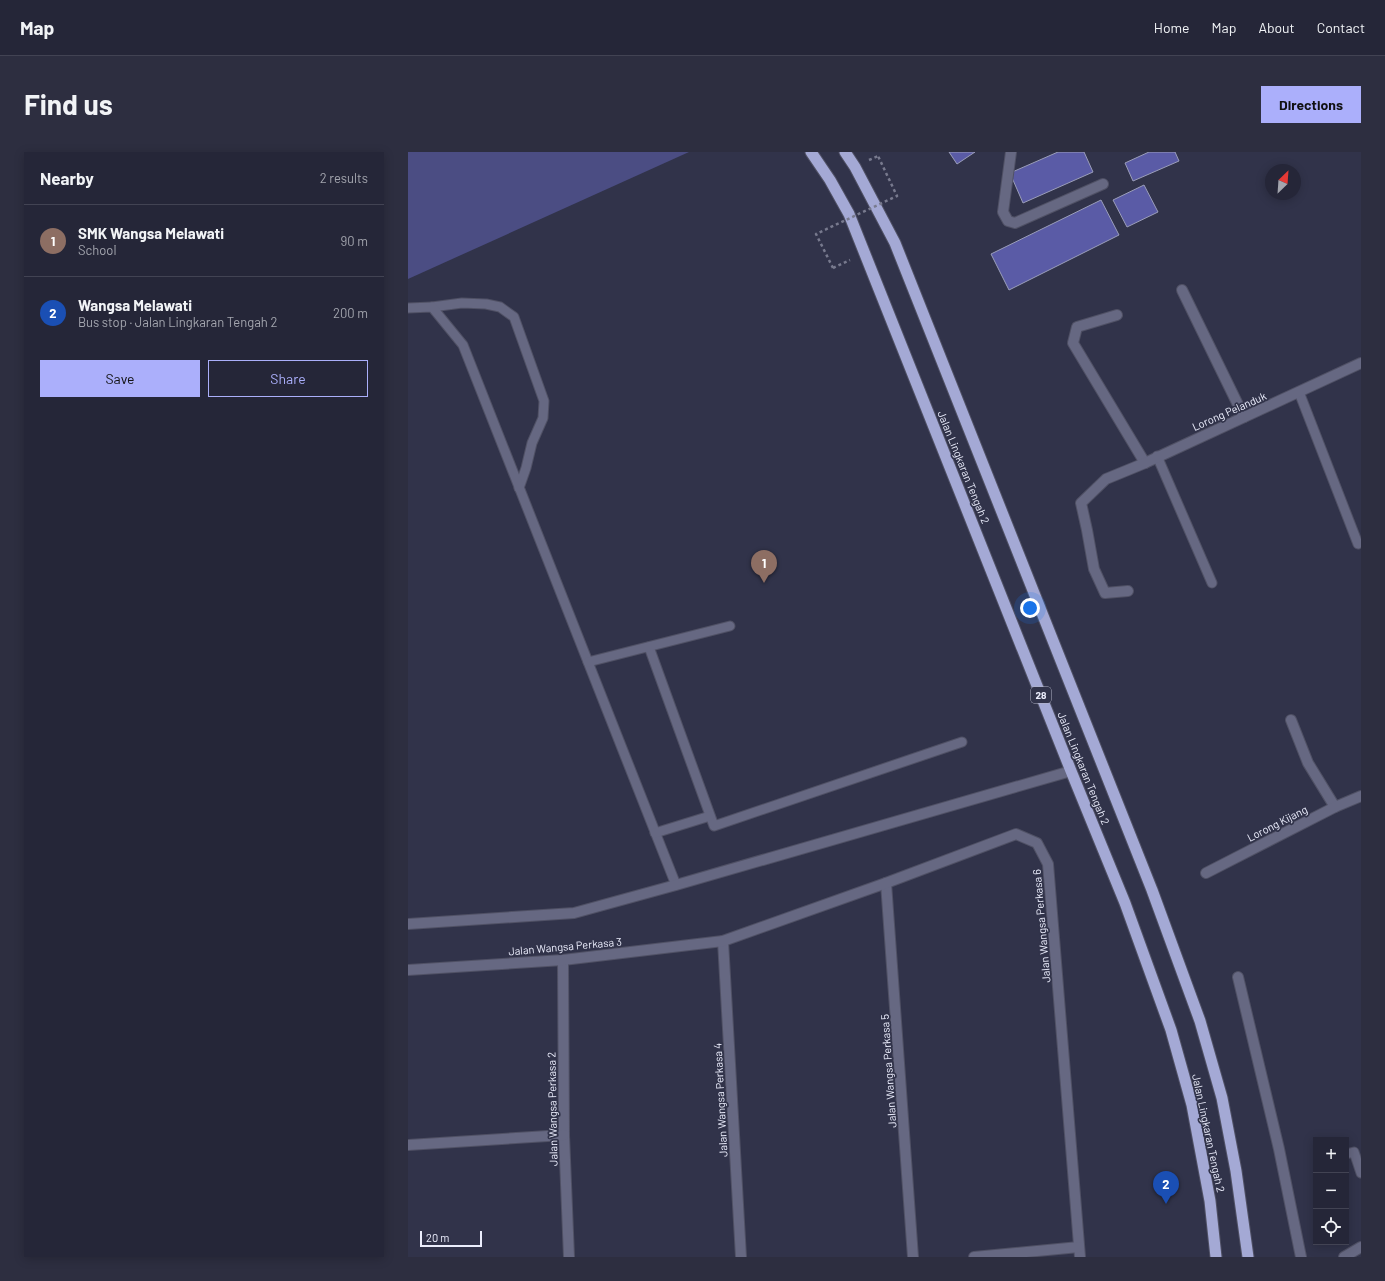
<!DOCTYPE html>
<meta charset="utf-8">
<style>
:root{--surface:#252638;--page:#2d2e40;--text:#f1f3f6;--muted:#a3a5ae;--line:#424353;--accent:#abaffb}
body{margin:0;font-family:Barlow,sans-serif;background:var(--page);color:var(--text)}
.controls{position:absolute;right:12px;bottom:12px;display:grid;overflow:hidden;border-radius:0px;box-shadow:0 2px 10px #0003}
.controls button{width:36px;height:36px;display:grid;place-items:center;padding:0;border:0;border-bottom:1px solid var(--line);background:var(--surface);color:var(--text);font:20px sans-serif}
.compass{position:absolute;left:857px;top:12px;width:36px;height:36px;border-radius:50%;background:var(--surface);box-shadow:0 2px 10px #0003;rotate:25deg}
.scale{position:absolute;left:12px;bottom:10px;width:62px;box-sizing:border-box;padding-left:4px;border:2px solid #ebedfc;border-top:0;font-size:11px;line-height:14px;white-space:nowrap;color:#ebedfc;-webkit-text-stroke:3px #31334a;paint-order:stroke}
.you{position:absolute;left:622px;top:456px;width:14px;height:14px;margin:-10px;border:3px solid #fff;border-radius:50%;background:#1a73e8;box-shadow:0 0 0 6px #1a73e833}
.badge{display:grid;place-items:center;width:26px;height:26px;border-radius:50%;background:var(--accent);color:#fff;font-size:13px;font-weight:700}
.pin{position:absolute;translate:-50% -33px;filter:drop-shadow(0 1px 2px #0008)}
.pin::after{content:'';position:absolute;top:21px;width:14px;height:12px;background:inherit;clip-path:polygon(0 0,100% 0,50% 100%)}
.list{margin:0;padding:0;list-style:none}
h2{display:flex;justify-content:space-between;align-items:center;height:52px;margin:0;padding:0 16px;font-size:17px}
h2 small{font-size:13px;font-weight:400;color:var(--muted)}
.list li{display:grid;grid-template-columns:26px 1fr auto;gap:12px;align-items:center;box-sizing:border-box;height:72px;padding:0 16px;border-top:1px solid var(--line)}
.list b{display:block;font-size:15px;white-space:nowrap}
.list p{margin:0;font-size:13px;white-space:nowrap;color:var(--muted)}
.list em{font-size:13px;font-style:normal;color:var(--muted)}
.actions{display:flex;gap:8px;padding:12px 16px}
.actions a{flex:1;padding:9px 0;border:1px solid var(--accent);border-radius:0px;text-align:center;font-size:14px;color:var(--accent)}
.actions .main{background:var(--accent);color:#111}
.icon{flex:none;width:22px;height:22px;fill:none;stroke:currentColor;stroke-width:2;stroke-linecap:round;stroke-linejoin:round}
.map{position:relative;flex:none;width:953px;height:1105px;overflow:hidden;border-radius:0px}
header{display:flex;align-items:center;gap:24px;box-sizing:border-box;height:56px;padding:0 20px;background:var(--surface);border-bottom:1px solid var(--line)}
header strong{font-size:19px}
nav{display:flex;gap:22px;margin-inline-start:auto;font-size:14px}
.intro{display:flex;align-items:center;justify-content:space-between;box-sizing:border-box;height:96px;padding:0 24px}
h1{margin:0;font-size:28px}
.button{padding:10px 18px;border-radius:0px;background:var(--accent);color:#111;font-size:14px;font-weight:700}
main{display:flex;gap:24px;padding:0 24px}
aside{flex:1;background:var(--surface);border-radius:0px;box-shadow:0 2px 10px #0003}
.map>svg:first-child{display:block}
.green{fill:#4b4d83}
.building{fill:#5a5ba6;stroke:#9b9eba}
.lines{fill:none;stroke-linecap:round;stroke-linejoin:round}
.service-casing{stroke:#505165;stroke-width:11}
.minor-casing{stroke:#505165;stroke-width:12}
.trunk-casing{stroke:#505165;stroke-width:13}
.path{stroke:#787a8e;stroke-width:2.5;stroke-dasharray:3 3;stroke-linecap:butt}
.service{stroke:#666882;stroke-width:9}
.minor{stroke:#666882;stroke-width:10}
.trunk{stroke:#a4a9d5;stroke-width:11}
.path-bridge{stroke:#787a8e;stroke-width:2.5;stroke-dasharray:3 3;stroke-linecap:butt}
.labels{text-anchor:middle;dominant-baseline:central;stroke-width:3.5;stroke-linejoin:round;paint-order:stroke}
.shield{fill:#31334a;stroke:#b3b5c7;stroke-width:1}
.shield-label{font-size:10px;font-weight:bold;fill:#ebedfc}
.street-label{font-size:11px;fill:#ebedfc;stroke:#31334a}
</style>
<header>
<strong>Map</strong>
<nav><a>Home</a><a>Map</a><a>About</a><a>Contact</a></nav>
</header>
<div class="intro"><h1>Find us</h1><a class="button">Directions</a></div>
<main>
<aside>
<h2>Nearby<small>2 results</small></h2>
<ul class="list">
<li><span class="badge" style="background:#8d6e63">1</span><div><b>SMK Wangsa Melawati</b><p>School</p></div><em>90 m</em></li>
<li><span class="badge" style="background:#1a4fb4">2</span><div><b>Wangsa Melawati</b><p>Bus stop · Jalan Lingkaran Tengah 2</p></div><em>200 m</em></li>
</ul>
<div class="actions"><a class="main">Save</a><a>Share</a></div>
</aside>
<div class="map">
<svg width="953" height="1105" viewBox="0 0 953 1105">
<rect width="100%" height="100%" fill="#31334a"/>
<polygon class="green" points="0,0 281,0 0,127"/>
<g class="building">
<polygon points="541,0 567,0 549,12"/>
<polygon points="650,0 676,0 685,20 615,51 602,21"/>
<polygon points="741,0 767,0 771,9 725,29 717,11"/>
<polygon points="736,33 750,60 719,75 705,48"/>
<polygon points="693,48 711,83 601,138 583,102"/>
</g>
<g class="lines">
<g class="service-casing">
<g id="service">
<polyline points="24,155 54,151 78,152 92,155 106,165 136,249 135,266 124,291 118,316 111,336"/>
<polyline points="0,156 24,155 55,193 268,733"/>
<polyline points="891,240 950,392"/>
<polyline points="749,304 804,431"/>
<polyline points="241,495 306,674 554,590"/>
<polyline points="180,510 322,474"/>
<polyline points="247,681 302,664"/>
<polyline points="938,1002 946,1000 953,1021"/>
</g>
</g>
<g class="minor-casing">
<g id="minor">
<polyline points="603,0 595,60 600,69 607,71 695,32"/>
<polyline points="774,138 836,265"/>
<polyline points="709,163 669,175 665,191 737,311"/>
<polyline points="720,439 697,441 686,417 679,378 673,351 698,327 737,311 953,211"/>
<polyline points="883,568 900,611 927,655"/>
<polyline points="798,721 927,655 953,644"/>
<polyline points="478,731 505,1105"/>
<polyline points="0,772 166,761 268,733 663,619"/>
<polyline points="315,789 333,1105"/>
<polyline points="155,808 156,983 161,1105"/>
<polyline points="0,818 155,808 315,789 478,731 608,682 629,691 640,712 672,1105"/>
<polyline points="830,825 871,997 893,1105"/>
<polyline points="0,993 156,983"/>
<polyline points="566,1105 671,1095"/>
<polyline points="936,1105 953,1095"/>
</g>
</g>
<g class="trunk-casing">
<g id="trunk">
<polyline points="403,0 422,28 441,62 663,619 717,751 763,878 784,953 802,1049 808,1105"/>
<polyline points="437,0 447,15 487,91 744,738 792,869 814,946 828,1019 840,1105"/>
</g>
</g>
<g class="path">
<polyline points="461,8 470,4"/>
<polyline points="425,116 442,108"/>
</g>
<use href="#service" class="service"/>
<use href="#minor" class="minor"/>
<use href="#trunk" class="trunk"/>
<polyline class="path-bridge" points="425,116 408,82 489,44 470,4"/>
</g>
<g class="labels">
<rect class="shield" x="623" y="535" width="20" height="16" rx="3"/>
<g class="shield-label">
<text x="633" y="543">28</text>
</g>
<g class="street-label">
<text transform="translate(821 259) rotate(-24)">Lorong Pelanduk</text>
<text transform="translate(556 315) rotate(68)">Jalan Lingkaran Tengah 2</text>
<text transform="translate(676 616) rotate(68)">Jalan Lingkaran Tengah 2</text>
<text transform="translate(869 671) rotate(-27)">Lorong Kijang</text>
<text transform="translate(633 774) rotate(-95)">Jalan Wangsa Perkasa 6</text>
<text transform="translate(157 794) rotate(-5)">Jalan Wangsa Perkasa 3</text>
<text transform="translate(480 919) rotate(-94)">Jalan Wangsa Perkasa 5</text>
<text transform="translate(312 948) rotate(-93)">Jalan Wangsa Perkasa 4</text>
<text transform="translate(144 957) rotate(-91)">Jalan Wangsa Perkasa 2</text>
<text transform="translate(801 981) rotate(78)">Jalan Lingkaran Tengah 2</text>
</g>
</g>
</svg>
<div class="controls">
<button>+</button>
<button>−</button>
<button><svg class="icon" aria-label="locate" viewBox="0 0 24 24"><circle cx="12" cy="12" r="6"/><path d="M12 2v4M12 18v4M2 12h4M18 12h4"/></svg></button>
</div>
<svg class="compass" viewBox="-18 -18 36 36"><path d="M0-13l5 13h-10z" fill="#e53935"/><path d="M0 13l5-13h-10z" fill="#a3a5ae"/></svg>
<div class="scale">20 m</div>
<div class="you"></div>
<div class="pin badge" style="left:356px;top:431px;background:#8d6e63">1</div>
<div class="pin badge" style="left:758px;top:1052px;background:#1a4fb4">2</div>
</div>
</main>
